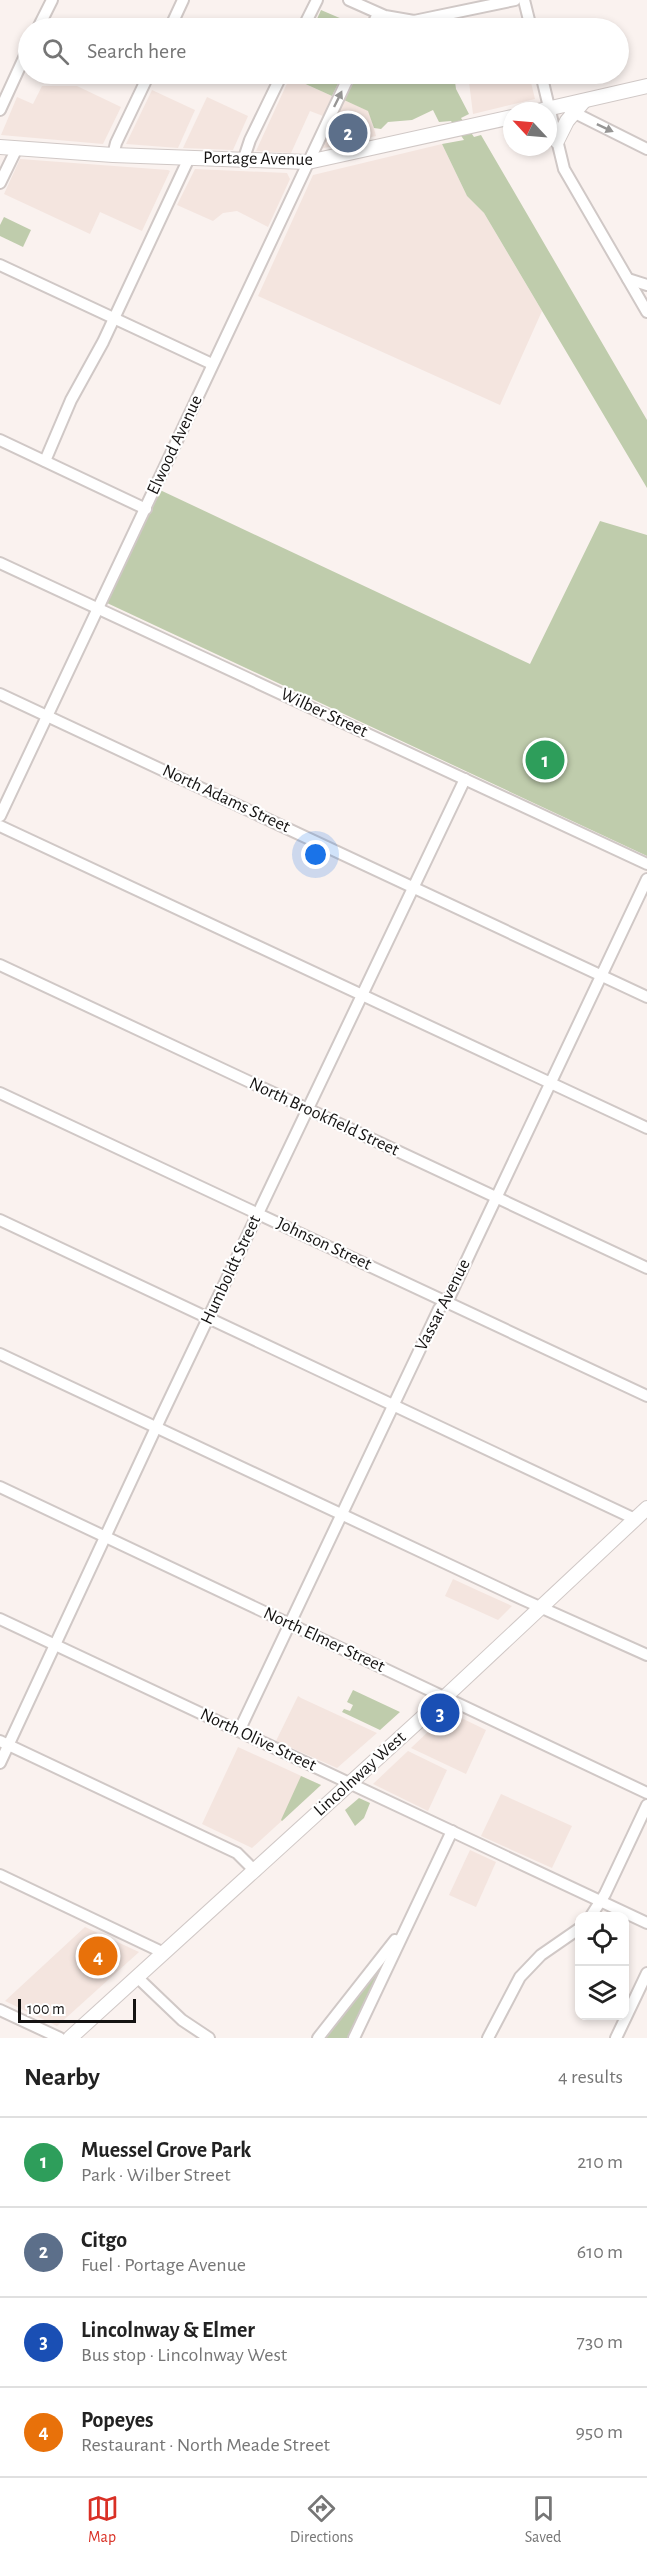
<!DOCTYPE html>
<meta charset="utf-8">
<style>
:root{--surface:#fff;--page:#f2f2f2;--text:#222;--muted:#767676;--line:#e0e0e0;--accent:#d93025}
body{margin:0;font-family:"Alegreya Sans",sans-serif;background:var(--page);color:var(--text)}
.controls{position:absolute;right:18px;bottom:18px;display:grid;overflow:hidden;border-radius:12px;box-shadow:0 3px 9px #0003}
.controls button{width:54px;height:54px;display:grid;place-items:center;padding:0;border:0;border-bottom:2px solid var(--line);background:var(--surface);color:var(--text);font:30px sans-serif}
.compass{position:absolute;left:503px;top:102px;width:54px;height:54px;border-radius:50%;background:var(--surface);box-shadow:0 3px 9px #0003;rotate:296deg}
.scale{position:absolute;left:18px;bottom:15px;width:118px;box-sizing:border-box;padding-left:6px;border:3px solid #151312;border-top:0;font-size:16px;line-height:21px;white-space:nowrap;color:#151312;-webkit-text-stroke:4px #fff;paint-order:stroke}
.you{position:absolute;left:316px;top:855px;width:21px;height:21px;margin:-15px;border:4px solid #fff;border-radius:50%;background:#1a73e8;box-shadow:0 0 0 9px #1a73e833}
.badge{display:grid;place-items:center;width:39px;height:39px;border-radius:50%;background:var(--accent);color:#fff;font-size:20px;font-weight:700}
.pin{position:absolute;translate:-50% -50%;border:3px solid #fff;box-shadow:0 2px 6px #0006}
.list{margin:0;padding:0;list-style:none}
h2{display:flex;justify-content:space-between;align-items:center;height:78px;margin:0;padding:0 24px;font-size:26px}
h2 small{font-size:20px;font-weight:400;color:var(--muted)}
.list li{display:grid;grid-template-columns:39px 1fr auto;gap:18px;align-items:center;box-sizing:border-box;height:90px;padding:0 24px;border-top:2px solid var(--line)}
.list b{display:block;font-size:22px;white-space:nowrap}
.list p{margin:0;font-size:20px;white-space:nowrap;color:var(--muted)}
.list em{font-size:20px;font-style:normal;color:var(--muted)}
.icon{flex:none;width:33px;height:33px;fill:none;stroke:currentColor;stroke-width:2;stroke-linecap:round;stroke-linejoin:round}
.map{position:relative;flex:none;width:647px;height:2038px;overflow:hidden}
.search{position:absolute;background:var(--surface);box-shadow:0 3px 9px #0003;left:18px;right:18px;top:18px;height:66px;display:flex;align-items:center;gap:15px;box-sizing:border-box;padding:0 21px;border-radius:33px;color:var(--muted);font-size:22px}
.sheet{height:438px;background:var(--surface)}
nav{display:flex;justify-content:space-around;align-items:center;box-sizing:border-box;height:84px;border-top:2px solid var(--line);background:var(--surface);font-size:16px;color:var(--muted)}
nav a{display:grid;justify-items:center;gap:3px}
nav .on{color:var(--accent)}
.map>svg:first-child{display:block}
.built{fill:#f4e5df}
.green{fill:#bfccac}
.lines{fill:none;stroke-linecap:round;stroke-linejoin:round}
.minor-casing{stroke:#d0c8c6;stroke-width:14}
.major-casing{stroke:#d0c8c6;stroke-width:16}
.minor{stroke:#fff;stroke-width:10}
.major{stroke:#fff;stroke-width:14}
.oneway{fill:#969594}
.labels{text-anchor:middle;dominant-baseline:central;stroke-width:4.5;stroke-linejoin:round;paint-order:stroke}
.street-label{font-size:18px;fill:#151312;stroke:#fff}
</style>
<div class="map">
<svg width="647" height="2038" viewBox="0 0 647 2038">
<rect width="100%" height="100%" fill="#faf2ef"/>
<g class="built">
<polygon points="468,74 529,74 535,99 473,114"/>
<polygon points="290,77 332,96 323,116 310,111 291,153 256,151"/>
<polygon points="42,86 77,86 121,107 103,144 1,135 17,97 33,104"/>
<polygon points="152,90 195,110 178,148 126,144"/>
<polygon points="207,97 248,116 233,150 183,148"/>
<polygon points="344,100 369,111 376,136 320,149"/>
<polygon points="442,144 467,196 484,213 542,311 500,405 258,296 313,175"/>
<polygon points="20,159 168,170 170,171 142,231 100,212 90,234 4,194"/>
<polygon points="195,169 287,173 290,179 268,227 237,211 223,213 213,221 177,205"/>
<polygon points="453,1579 479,1591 512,1606 498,1620 445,1596"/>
<polygon points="298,1696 301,1698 377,1733 337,1768 276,1741"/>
<polygon points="449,1712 486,1730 466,1774 411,1748"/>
<polygon points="238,1747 321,1785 252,1848 202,1824"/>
<polygon points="408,1751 447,1770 428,1811 373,1784"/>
<polygon points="501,1794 572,1826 552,1868 481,1836"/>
<polygon points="470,1850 496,1862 476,1907 449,1895"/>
<polygon points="85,1927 139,1952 57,2026 5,2001"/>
</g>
<g class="green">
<polygon points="321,10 363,28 313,28"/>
<polygon points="291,74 343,74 332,96 290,77"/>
<polygon points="358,74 454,74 456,89 469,114 461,118 474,137 481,135 647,420 647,488 484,213 467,196 442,144 464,140 451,121 439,122 433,110 412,120 388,122 381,129 374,128 368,111 344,100"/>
<polygon points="4,217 31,230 23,247 0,236 0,225"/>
<polygon points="160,490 530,664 600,521 647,535 647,856 107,603"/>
<polygon points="353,1690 400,1712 380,1730 342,1712 344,1709 350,1711 353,1705 347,1702"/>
<polygon points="301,1776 321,1785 282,1821 281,1820"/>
<polygon points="359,1798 370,1803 364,1818 355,1826 345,1810"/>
<polygon points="376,1971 379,1974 349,2038 322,2038"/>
</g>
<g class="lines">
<g class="minor-casing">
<g id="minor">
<polyline points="349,0 385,16 414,21 515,0"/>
<polyline points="524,0 531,28"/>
<polyline points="38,28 52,0"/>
<polyline points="170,28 183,0"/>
<polyline points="303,28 317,0"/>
<polyline points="371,28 378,14"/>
<polyline points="541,74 564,169 647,312"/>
<polyline points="0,110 28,49"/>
<polyline points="569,110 647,149"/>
<polyline points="113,155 116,143 149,74"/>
<polyline points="243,161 250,140 282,74"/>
<polyline points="0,183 17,148"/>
<polyline points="0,265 212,364"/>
<polyline points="628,279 647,285"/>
<polyline points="0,440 146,509"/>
<polyline points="45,461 71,400 103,342 189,158"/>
<polyline points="0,563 647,864"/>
<polyline points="0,694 647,997"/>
<polyline points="0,816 350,74"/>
<polyline points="0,826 647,1128"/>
<polyline points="0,965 647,1268"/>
<polyline points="0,1093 647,1396"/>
<polyline points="0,1220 635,1519"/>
<polyline points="0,1354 522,1599 647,1655"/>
<polyline points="0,1487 647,1793"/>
<polyline points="0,1619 647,1923"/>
<polyline points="239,1731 439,1309 450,1296 471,1251 647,879"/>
<polyline points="0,1741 237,1853 255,1871"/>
<polyline points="0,1763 160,1419 465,779"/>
<polyline points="0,1875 164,1953"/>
<polyline points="591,1916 605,1894 647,1805"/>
<polyline points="137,1977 182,2020 209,2038"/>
<polyline points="0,2010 60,2038"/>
<polyline points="318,2038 395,1940"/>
<polyline points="354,2038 452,1831"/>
<polyline points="488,2038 520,1977 541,1955 580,1928"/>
<polyline points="616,2038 647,1973"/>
</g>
</g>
<g class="major-casing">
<g id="major">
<polyline points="538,111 647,86"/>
<polyline points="557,141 567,121 584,101"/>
<polyline points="0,147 113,155 308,162 512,117"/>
<polyline points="70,2038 445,1697 647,1508"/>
</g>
</g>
<use href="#minor" class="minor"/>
<use href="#major" class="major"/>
</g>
<defs><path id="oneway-solid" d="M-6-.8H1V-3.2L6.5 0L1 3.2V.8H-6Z" transform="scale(1.5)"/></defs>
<g class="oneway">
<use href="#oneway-solid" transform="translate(338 99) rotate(-64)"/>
<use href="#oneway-solid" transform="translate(605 128) rotate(25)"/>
</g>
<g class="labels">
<g class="street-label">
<text transform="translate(258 159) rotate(1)">Portage Avenue</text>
<text transform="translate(175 445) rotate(-65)">Elwood Avenue</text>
<text transform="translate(324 713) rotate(25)">Wilber Street</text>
<text transform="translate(226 799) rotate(25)">North Adams Street</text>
<text transform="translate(324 1117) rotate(25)">North Brookfield Street</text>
<text transform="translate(324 1244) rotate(25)">Johnson Street</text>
<text transform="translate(231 1270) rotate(-65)">Humboldt Street</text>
<text transform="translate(443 1305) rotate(-63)">Vassar Avenue</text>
<text transform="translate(324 1640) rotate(25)">North Elmer Street</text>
<text transform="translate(258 1740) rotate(25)">North Olive Street</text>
<text transform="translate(360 1774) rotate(-42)">Lincolnway West</text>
</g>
</g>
</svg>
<div class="controls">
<button><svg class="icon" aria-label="locate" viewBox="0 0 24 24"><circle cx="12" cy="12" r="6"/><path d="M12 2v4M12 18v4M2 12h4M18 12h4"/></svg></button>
<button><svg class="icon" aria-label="layers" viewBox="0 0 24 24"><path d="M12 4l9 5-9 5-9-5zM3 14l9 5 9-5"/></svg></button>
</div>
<svg class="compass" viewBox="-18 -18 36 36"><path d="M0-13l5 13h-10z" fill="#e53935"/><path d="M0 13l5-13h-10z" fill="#767676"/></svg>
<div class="scale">100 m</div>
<div class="you"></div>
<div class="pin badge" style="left:545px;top:760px;background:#2e9e5b">1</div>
<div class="pin badge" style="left:348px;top:133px;background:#5c6f8a">2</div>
<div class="pin badge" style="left:440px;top:1713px;background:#1a4fb4">3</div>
<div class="pin badge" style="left:98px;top:1956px;background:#e8710a">4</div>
<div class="search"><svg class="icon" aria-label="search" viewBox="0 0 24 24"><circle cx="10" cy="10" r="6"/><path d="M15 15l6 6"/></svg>Search here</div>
</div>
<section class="sheet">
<h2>Nearby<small>4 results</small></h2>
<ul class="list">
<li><span class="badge" style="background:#2e9e5b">1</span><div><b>Muessel Grove Park</b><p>Park · Wilber Street</p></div><em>210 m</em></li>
<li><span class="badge" style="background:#5c6f8a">2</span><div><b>Citgo</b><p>Fuel · Portage Avenue</p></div><em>610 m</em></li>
<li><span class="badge" style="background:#1a4fb4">3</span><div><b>Lincolnway &amp; Elmer</b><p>Bus stop · Lincolnway West</p></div><em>730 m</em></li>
<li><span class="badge" style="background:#e8710a">4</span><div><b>Popeyes</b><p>Restaurant · North Meade Street</p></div><em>950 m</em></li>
</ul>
</section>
<nav>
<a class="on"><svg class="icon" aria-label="map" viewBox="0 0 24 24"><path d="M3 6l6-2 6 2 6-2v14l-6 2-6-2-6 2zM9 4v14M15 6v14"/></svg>Map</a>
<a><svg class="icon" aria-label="directions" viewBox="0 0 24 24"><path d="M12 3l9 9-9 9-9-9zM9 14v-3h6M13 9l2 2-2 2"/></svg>Directions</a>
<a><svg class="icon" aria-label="saved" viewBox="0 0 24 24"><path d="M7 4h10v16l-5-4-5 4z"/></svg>Saved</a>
</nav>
